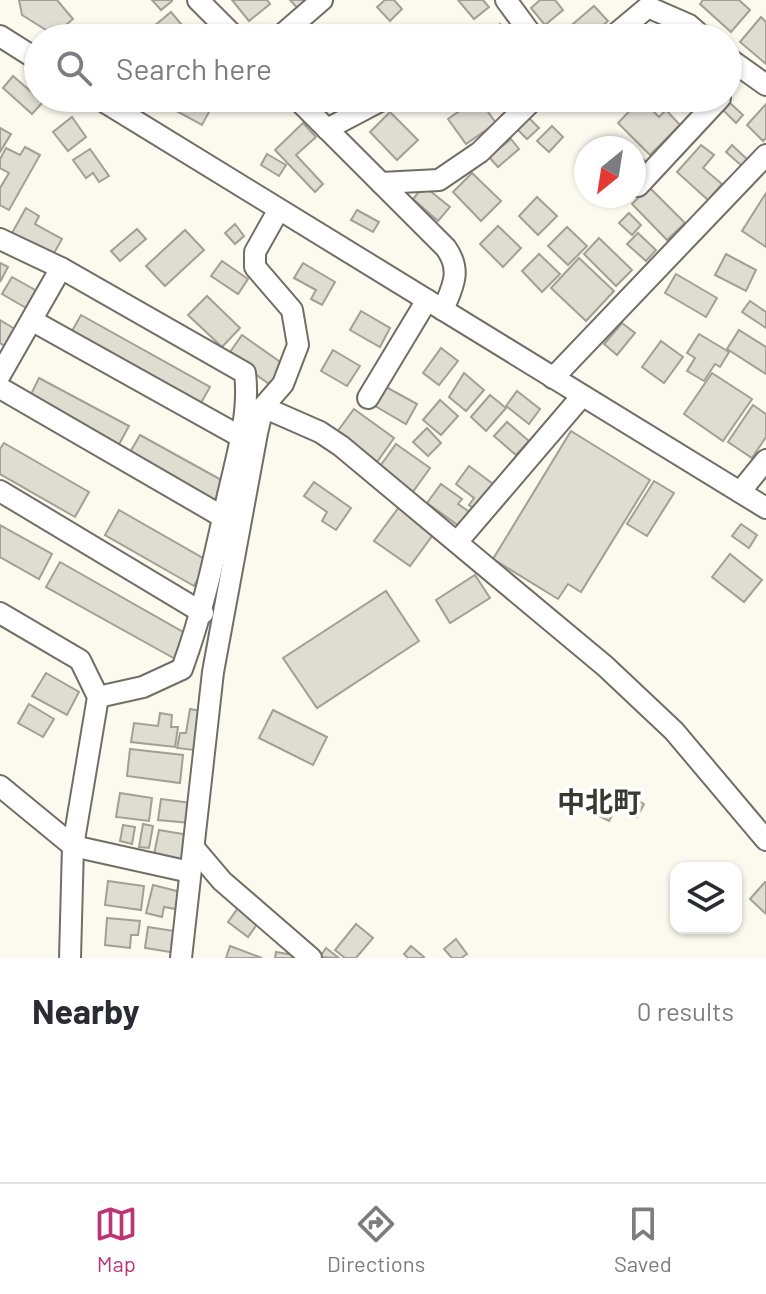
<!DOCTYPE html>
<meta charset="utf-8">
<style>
:root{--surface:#fff;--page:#f7f7f7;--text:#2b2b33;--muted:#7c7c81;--line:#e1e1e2;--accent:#bc3473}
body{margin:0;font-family:Barlow,"Noto Sans JP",sans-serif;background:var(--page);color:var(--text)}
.controls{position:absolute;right:24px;bottom:24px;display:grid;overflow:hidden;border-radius:16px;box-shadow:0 2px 6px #0004}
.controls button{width:72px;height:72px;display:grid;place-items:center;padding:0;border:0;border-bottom:2px solid var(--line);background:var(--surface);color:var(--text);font:40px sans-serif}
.compass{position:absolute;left:574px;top:136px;width:72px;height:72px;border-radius:50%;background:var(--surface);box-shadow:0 2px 6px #0004;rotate:210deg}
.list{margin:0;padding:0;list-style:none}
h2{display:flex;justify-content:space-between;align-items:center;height:104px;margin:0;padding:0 32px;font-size:34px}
h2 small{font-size:26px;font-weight:400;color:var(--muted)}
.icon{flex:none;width:44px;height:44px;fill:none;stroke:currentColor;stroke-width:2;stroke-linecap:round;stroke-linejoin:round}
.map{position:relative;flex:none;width:766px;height:958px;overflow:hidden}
.search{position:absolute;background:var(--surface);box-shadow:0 2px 6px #0004;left:24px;right:24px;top:24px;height:88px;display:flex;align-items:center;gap:20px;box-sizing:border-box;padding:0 28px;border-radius:44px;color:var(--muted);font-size:30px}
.sheet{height:224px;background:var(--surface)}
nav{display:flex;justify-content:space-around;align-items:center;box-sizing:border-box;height:112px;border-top:2px solid var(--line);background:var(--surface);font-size:22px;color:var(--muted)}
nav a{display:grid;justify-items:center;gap:4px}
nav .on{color:var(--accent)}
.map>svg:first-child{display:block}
.building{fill:#dfdcd1;stroke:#a29f95;stroke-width:2}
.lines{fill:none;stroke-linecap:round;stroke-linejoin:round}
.minor-casing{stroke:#716e65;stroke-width:24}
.minor{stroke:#fff;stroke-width:20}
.labels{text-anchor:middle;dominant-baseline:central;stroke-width:7;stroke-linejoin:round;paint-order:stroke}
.quarter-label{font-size:28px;font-weight:bold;fill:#3b3830;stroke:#fff}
</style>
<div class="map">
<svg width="766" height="958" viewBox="0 0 766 958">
<rect width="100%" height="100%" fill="#fcf9ef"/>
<g class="building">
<polygon points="19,0 57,0 73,19 54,35 22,15"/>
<polygon points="152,0 172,0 172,1 161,10"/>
<polygon points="232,0 267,0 270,4 249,21"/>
<polygon points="290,0 315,0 301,12"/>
<polygon points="385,0 394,0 402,9 390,21 377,7"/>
<polygon points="458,0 483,0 489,7 474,19"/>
<polygon points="540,0 555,0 563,10 545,25 531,8"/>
<polygon points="703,0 739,0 750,10 731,32 700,4"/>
<polygon points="594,6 608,21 588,38 563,38 560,35"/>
<polygon points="171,12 193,38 154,38 148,31"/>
<polygon points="761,17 766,22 766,64 740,42"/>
<polygon points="500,24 513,38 485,38"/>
<polygon points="313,30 318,38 299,38"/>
<polygon points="13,76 43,102 32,114 3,88"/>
<polygon points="177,98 214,98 216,99 202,125 171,108"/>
<polygon points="327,98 353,98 337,111"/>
<polygon points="478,98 496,123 466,144 448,119"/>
<polygon points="689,98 706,98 697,107"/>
<polygon points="641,99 659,117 666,110 680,125 650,155 618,123"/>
<polygon points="729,102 743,115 736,123 722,109"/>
<polygon points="766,104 766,138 763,141 747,125"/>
<polygon points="390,112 418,140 397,160 370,132"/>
<polygon points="72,117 86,137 68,151 53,132"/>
<polygon points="528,117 539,128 527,139 516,128"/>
<polygon points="303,123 316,137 296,155 323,184 315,192 275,150"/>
<polygon points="552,126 563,137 549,152 537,141"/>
<polygon points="0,128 11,134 0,152"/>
<polygon points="511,139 519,149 498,167 489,157"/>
<polygon points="701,145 714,155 703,168 722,184 708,200 677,172"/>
<polygon points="732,145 750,162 744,168 726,152"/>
<polygon points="25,147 40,155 9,210 0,205 0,188 9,173 0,168 0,159 6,148 20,155"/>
<polygon points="90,149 109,176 99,182 93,173 86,178 73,160"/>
<polygon points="634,151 646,162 637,172 634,169"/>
<polygon points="267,154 286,165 279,176 261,165"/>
<polygon points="472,173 501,201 481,221 453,192"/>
<polygon points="424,186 450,207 438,221 413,199"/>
<polygon points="649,187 685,223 667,240 632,204"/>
<polygon points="766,193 766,247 742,231"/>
<polygon points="537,197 557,216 538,235 519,216"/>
<polygon points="26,208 39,216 35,224 62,239 53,255 12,233"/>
<polygon points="357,210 379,222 373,232 351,220"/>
<polygon points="629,213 641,225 632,235 619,223"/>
<polygon points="235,224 244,236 235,244 225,233"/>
<polygon points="498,226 521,248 503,267 480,244"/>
<polygon points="567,227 587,246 568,265 548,246"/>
<polygon points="137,229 146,239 120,261 111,251"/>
<polygon points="185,230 204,250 165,286 146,266"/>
<polygon points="638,233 656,250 646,261 627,244"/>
<polygon points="599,238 632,270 616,286 584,254"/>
<polygon points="539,254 560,274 542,292 522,271"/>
<polygon points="726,254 756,270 746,291 715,275"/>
<polygon points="579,258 614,291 586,321 551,288"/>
<polygon points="222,261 248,279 238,294 211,276"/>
<polygon points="0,263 8,267 0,282"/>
<polygon points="303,263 335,282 322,305 311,299 316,290 294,278"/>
<polygon points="676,274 717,298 706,317 665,293"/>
<polygon points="12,277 37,291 26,308 2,294"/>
<polygon points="207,296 240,328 222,347 188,315"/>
<polygon points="750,301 766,312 766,328 742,312"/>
<polygon points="361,311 390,328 380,347 350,330"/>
<polygon points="81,315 210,387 197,410 68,338"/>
<polygon points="0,320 15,329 5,346 0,343"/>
<polygon points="622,323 635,333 617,355 604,344"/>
<polygon points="739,330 766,347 766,374 727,349"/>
<polygon points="699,334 729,352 720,367 715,364 704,381 687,371 695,358 687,353"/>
<polygon points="242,335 286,366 272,386 228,355"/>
<polygon points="661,341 683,357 664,383 642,367"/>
<polygon points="441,348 458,361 439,385 423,373"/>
<polygon points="333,350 360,366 347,386 321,371"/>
<polygon points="464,373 484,390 466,411 449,397"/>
<polygon points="712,373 752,399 723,441 684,414"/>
<polygon points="39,378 129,426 116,450 27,402"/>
<polygon points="386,387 417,404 406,424 375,406"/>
<polygon points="517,391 540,409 529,424 506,406"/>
<polygon points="490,395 506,408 486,431 471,417"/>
<polygon points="440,400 458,416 441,435 423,420"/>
<polygon points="753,405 766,414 766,437 752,458 728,442"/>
<polygon points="354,409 394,438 377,462 337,432"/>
<polygon points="507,422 529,441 516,455 494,436"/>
<polygon points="427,428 441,443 428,456 413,442"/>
<polygon points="571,431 650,480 581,592 568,584 558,599 493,559"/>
<polygon points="140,435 225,482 211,507 126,459"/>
<polygon points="4,443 89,492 75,517 0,474 0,449"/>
<polygon points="396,444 430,468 412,493 378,469"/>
<polygon points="469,466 497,487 478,512 469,505 474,498 456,484"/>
<polygon points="654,481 674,493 647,536 627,524"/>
<polygon points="314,482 351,508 336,530 322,521 327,512 304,496"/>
<polygon points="441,484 462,499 458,504 474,515 463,529 427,503"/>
<polygon points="399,507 435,532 410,566 374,541"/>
<polygon points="119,510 208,561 194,586 105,535"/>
<polygon points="741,524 757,535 749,548 732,536"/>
<polygon points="0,525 52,554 39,579 0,557"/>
<polygon points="730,554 762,580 744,602 712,577"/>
<polygon points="60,562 190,636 177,660 46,587"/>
<polygon points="475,575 490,598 450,623 436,600"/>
<polygon points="386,591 419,641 317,708 283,658"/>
<polygon points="46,673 79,692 67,715 32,696"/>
<polygon points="29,704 54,719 43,737 18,723"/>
<polygon points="190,709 206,712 201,751 177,748 180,733 186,733"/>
<polygon points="273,710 327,737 313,765 259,738"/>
<polygon points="160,713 172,715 171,727 178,727 175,747 131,742 134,723 158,726"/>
<polygon points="130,749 183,755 180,783 127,776"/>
<polygon points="120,793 152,798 149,821 116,817"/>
<polygon points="631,796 644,804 637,817 624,809"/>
<polygon points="161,799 192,803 190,823 158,820"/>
<polygon points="602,804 615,810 609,821 597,815"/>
<polygon points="143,824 153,826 149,848 139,847"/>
<polygon points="123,825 135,827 132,844 120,841"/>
<polygon points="159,830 189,835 184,865 153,859"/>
<polygon points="108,881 144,886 141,910 105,905"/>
<polygon points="765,882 766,883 766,914 750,899"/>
<polygon points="153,885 185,893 181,910 164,907 162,917 146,913"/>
<polygon points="238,908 258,923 248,937 228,922"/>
<polygon points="107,918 140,921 138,935 131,935 130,948 105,945"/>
<polygon points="356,924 373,938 356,958 345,958 335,950"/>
<polygon points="148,927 181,932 177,953 145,948"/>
<polygon points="456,939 467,954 461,958 452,958 444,949"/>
<polygon points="230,946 262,958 226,958"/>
<polygon points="411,946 424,957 423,958 408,958 404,954"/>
<polygon points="326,948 339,958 320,957"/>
<polygon points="276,952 294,955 293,958 275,958"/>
</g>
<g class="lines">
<g class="minor-casing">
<g id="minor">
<polyline points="198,0 236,38"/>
<polyline points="506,0 534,38"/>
<polyline points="0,36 38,60"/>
<polyline points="278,38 322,0"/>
<polyline points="611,38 648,7 689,25 704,38"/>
<polyline points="728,58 766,85"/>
<polyline points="98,98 766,508"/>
<path d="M296,98l150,150c16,23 7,38 -3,62"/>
<polyline points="327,129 386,98"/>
<polyline points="381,183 439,180 480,152 535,98"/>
<polyline points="638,186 720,98"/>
<polyline points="0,239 61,268"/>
<polyline points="33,321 241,437"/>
<path d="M0,375l61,-107 184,105c5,40 -8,83 -17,122 -13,60 -25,117 -46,174l-39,18 -45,10"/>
<polyline points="553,378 766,155"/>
<polyline points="0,388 223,517"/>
<polyline points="368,398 427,300"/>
<polyline points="263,407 320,432 341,446 605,666 674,731 766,840"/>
<polyline points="0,491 203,613"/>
<polyline points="740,492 766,460"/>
<polyline points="458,541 582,396"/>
<polyline points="0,613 80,660 98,697 73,846 70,958"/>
<polyline points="0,786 73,846 190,872"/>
<polyline points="194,848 222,881 311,958"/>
<polyline points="181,958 213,672 257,433 263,407 283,384 298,345 292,310 255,267 255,252 278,211"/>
</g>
</g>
<use href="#minor" class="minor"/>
</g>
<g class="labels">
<g class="quarter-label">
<text x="599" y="801">中北町</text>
</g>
</g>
</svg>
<div class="controls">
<button><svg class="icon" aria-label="layers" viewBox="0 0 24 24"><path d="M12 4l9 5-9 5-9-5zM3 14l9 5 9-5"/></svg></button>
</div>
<svg class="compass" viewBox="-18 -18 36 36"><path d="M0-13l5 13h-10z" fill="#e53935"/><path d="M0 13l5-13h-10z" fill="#7c7c81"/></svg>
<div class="search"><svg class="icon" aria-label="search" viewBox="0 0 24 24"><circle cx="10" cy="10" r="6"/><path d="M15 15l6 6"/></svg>Search here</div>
</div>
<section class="sheet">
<h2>Nearby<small>0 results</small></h2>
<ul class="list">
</ul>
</section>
<nav>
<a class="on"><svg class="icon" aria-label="map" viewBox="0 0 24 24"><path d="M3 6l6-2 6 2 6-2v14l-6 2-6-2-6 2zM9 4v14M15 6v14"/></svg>Map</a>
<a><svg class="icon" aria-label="directions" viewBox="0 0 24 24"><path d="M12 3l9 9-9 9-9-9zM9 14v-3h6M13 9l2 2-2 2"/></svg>Directions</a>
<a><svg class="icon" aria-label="saved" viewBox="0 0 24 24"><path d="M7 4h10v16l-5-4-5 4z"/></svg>Saved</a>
</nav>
